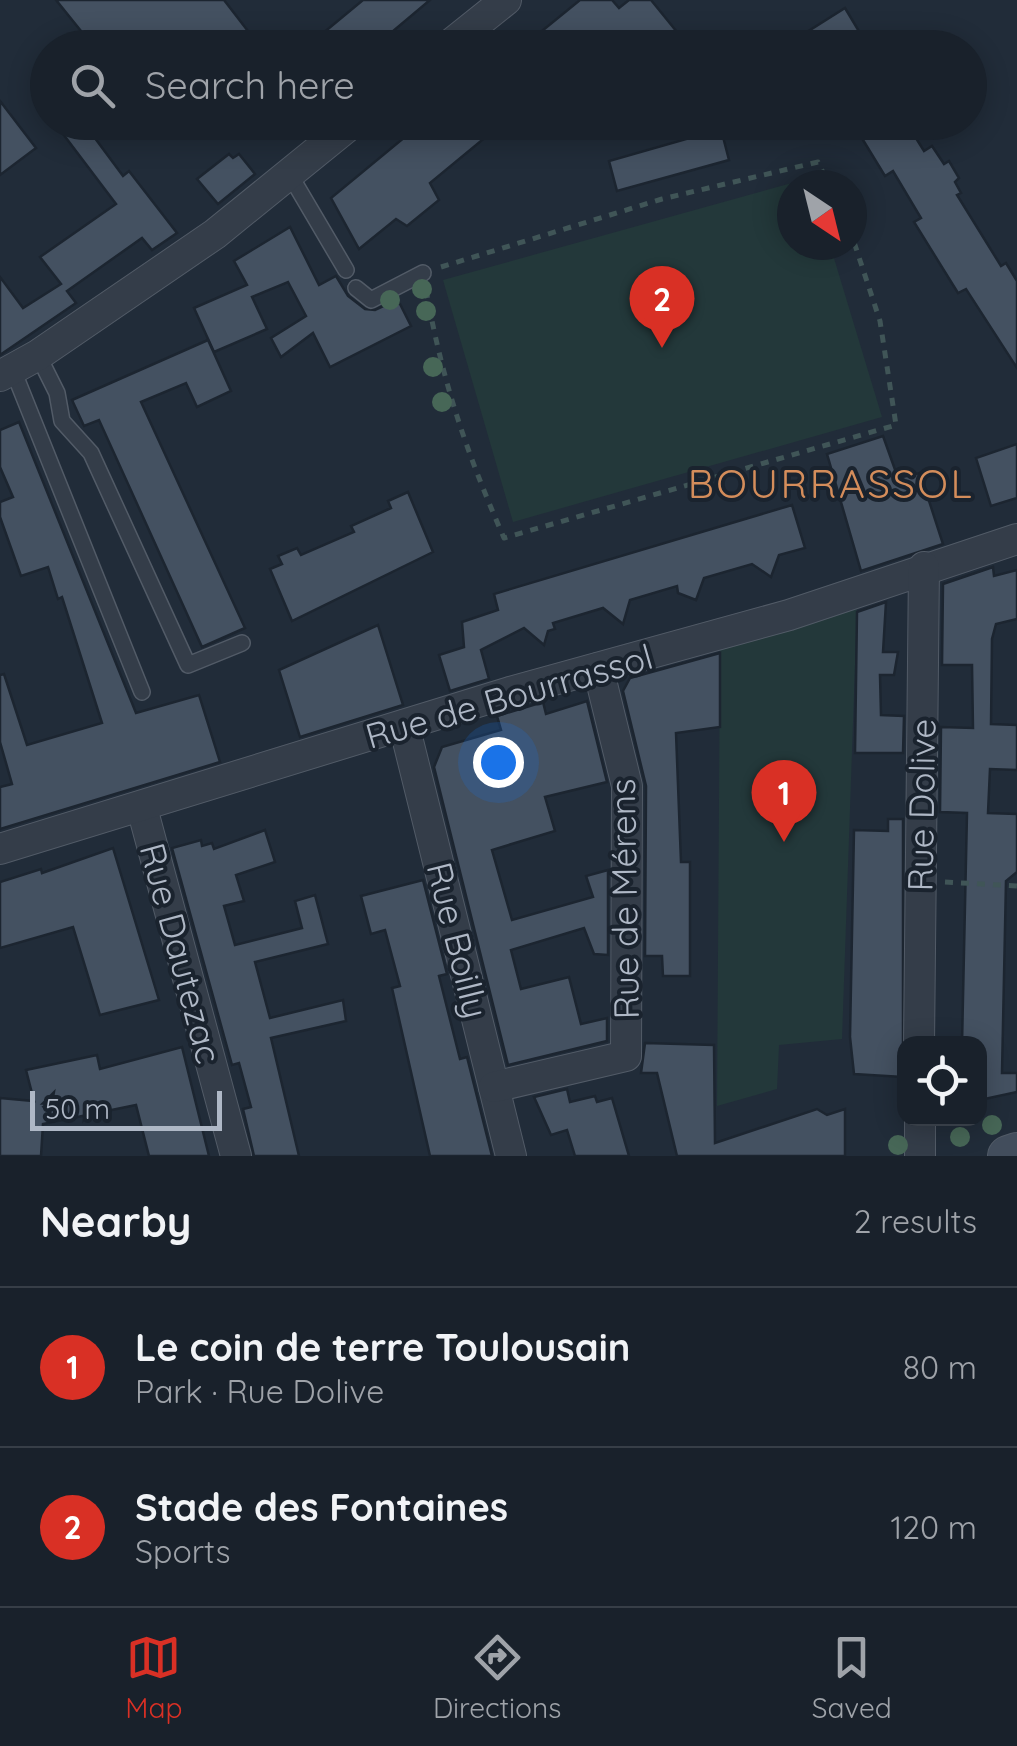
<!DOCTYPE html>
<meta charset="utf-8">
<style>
:root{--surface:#19212b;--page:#222933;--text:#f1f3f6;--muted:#9fa3a9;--line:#373e47;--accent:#d93025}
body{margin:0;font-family:Quicksand,sans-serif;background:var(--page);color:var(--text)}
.controls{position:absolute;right:30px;bottom:30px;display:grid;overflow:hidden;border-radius:20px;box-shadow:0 5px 25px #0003}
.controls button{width:90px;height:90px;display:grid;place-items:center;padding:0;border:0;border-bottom:2px solid var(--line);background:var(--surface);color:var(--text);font:50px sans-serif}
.compass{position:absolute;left:777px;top:170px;width:90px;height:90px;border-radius:50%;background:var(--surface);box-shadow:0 5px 25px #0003;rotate:145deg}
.scale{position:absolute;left:30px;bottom:25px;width:192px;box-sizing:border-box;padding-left:10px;border:5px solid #afb8c6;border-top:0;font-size:28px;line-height:35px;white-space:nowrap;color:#afb8c6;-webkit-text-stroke:8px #1a232e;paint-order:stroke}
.you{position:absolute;left:498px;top:762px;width:35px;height:35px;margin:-25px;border:8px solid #fff;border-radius:50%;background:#1a73e8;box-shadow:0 0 0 15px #1a73e833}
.badge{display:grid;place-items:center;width:65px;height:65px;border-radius:50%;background:var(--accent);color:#fff;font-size:32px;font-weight:700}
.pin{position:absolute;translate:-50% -82px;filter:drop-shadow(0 2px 5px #0008)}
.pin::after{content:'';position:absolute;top:52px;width:35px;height:30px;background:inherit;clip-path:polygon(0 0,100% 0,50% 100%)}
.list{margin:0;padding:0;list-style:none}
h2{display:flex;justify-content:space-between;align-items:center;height:130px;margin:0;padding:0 40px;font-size:42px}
h2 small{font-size:32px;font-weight:400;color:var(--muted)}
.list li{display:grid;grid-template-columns:65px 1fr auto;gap:30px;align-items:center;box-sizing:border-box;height:160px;padding:0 40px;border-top:2px solid var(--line)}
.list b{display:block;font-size:38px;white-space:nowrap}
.list p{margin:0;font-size:32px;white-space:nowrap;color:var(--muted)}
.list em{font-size:32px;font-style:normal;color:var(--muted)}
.icon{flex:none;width:55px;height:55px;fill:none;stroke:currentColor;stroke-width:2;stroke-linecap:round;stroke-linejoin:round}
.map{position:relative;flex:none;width:1017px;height:1156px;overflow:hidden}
.search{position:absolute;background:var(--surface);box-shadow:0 5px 25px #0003;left:30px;right:30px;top:30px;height:110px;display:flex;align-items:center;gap:25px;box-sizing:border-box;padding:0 35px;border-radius:55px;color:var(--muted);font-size:38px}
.sheet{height:450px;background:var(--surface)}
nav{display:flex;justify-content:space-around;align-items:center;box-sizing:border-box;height:140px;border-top:2px solid var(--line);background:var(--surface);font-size:28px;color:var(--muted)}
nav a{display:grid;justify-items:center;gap:5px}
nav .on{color:var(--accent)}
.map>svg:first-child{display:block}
.green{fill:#23383a}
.building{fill:#445161;stroke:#1c2530;stroke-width:2.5}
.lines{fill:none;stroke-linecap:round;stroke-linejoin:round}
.lane-casing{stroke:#525b67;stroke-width:18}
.street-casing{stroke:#525b67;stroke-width:32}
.secondary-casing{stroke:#525b67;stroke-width:42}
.path{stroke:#405557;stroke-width:5;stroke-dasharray:8 8;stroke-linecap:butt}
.lane{stroke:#343d49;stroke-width:15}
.street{stroke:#343d49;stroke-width:30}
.secondary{stroke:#424d5c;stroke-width:40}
.tree{fill:#476757}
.labels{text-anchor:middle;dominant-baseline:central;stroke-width:8;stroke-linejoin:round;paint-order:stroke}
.street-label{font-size:35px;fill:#afb8c6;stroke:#1a232e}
.quarter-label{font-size:40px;letter-spacing:2.5px;fill:#d48d5b;stroke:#1a232e}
</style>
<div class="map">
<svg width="1017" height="1156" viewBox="0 0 1017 1156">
<rect width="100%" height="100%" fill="#212c39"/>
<g class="green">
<polygon points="810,178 812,185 792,185 792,245 830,245 882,417 513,522 443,280"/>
<polygon points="857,607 842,1039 779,1045 777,1089 717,1106 720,645"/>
</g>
<g class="building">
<polygon points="56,0 224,0 261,48 59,48 81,31"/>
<polygon points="363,0 430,0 373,48 305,48"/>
<polygon points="580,0 612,0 619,8 629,0 651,0 690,48 621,48 613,37 600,48 521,48"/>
<polygon points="845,8 869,48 817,48 807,32"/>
<polygon points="0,101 36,148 0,175"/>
<polygon points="54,122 83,122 123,176 129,171 177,233 152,250 142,238 67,291 76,303 0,355 0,277 23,308 61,284 40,257 116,204"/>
<polygon points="423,122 504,122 430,183 439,200 407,226 396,219 359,249 331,198"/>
<polygon points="852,122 906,122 924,151 932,146 944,164 949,161 959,178 955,182 961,193 957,195 1001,266 1006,263 1017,281 1017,368 966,289 958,293 914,222 921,218 893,171 885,176"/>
<polygon points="721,129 729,160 617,191 609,161"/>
<polygon points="229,154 233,158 239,154 255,174 218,204 197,179"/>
<polygon points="290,227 319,285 336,276 348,296 365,309 375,310 392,302 400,304 411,326 330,367 313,333 281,357 271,338 306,316 288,282 252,297 267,329 214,352 194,308 247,285 234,261"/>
<polygon points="208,340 231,391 197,407 186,383 141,402 245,628 202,647 99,420 84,426 72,400"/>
<polygon points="19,422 136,713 199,695 220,762 0,829 0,787 12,784 0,742 0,675 4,674 27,745 102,723 62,597 58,599 48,567 21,576 0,517 0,502 13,497 0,467 0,430"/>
<polygon points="883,436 898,478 920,473 943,544 861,571 827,454"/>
<polygon points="1017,444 1017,498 991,506 976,458"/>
<polygon points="408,492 433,552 292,621 270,569 282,564 278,556 297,548 301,555 354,532 351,526 391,508 388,501"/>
<polygon points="792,505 805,548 779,555 771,577 752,564 704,578 696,600 678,593 677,586 630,600 623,624 603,608 553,623 555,629 548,631 544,645 524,628 481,650 489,679 450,691 439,655 464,647 462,622 498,610 494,594"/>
<polygon points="993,567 994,576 1017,570 1017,619 996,624 992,639 991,724 1017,725 1017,770 990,769 988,813 1017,814 1017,872 1006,881 1002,1073 1017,1073 1017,1092 980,1100 980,1044 962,1044 967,813 940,812 941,727 973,728 972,665 942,665 943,584"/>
<polygon points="886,602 883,652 898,652 894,675 880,675 881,715 904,716 903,753 855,753 857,612"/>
<polygon points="378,625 403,705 300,737 279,670"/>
<polygon points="720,653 720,727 676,733 681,862 690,862 690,976 663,976 662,956 645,956 646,786 623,691 630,678"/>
<polygon points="587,701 607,782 545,797 555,831 492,850 512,920 593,897 586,876 608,870 608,955 594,954 584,928 511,950 521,989 569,977 581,1024 607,1018 607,1041 508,1065 434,767 442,747 501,730 497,716 543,702 546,714"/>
<polygon points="888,819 903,819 903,1077 854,1074 850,1037 854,830 888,831"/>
<polygon points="265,830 275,862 236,875 244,901 224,906 235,945 302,928 295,901 315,895 328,944 255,962 270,1018 343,1000 346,1021 271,1038 299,1156 254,1156 243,1109 251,1107 239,1063 232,1065 172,848 201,840 202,846 212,843 214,849"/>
<polygon points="113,848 159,1000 100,1015 73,927 0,948 0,882 41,869 42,873"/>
<polygon points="423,880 447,974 439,976 460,1059 467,1057 492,1156 430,1156 392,988 400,986 385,930 371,934 361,896"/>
<polygon points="645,1043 714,1045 715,1143 817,1109 827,1115 845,1109 845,1156 677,1156 657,1073 641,1073"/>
<polygon points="182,1047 209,1156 149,1156 136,1105 43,1124 41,1156 0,1156 0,1098 34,1101 26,1070 97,1055 100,1069"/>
<polygon points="567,1089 570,1102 595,1096 597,1102 612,1098 629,1156 575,1156 567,1130 551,1135 534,1097"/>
</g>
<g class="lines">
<g class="lane-casing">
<g id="lane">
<polyline points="290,175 346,270"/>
<polyline points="356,288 371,300 423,273"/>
<polyline points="38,355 57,393 62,421 91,453 188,665 242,643"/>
<polyline points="13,370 142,692"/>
</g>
</g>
<g class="street-casing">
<g id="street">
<polyline points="446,48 506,0"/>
<polyline points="0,376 38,355 215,234 353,122"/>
<polyline points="404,725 511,1156"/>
<polyline points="142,808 236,1156"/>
<polyline points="0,849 510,692 789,615 1017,539"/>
<polyline points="919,1044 924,567"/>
<polyline points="494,1087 626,1056 627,786 598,668"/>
<polyline points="920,1118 920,1156"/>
</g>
</g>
<g class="secondary-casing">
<polyline id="secondary" points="1008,1156 1017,1153"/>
</g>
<g class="path">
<polyline points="441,267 662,199 818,162 829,185"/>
<path d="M426,290c17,94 40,161 78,248l392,-113 -16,-104 -28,-85"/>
<polyline points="945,882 1017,886"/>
</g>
<use href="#lane" class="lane"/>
<use href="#street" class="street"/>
<use href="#secondary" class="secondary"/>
</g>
<g class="tree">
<circle cx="422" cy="289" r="10"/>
<circle cx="390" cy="300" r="10"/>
<circle cx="426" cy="311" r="10"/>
<circle cx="433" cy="367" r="10"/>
<circle cx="442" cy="402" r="10"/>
<circle cx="992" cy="1125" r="10"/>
<circle cx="960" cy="1137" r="10"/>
<circle cx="898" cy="1145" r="10"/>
</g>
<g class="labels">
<g class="street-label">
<text transform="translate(509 696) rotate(-16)">Rue de Bourrassol</text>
<text transform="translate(921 805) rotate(-89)">Rue Dolive</text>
<text transform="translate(624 899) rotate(-91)">Rue de Mérens</text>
<text transform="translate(458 940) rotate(76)">Rue Boilly</text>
<text transform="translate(181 953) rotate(75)">Rue Dautezac</text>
</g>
<g class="quarter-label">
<text x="831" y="483">BOURRASSOL</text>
</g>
</g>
</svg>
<div class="controls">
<button><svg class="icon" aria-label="locate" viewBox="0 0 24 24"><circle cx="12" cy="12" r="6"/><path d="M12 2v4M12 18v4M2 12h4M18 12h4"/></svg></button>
</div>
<svg class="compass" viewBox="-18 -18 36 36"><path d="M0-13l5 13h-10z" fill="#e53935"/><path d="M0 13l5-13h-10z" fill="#9fa3a9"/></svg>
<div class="scale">50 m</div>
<div class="you"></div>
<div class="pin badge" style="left:784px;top:842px">1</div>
<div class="pin badge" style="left:662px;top:348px">2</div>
<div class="search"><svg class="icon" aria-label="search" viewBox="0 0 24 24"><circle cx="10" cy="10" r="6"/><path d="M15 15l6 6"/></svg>Search here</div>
</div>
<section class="sheet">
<h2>Nearby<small>2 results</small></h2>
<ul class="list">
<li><span class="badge">1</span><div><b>Le coin de terre Toulousain</b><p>Park · Rue Dolive</p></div><em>80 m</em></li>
<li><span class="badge">2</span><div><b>Stade des Fontaines</b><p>Sports</p></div><em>120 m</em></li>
</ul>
</section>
<nav>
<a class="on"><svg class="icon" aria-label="map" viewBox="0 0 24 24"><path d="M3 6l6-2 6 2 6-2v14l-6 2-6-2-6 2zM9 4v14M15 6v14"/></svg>Map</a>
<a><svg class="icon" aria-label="directions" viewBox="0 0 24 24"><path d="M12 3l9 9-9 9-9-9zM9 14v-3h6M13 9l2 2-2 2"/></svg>Directions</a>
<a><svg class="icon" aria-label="saved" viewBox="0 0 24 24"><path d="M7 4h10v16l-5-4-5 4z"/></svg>Saved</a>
</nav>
